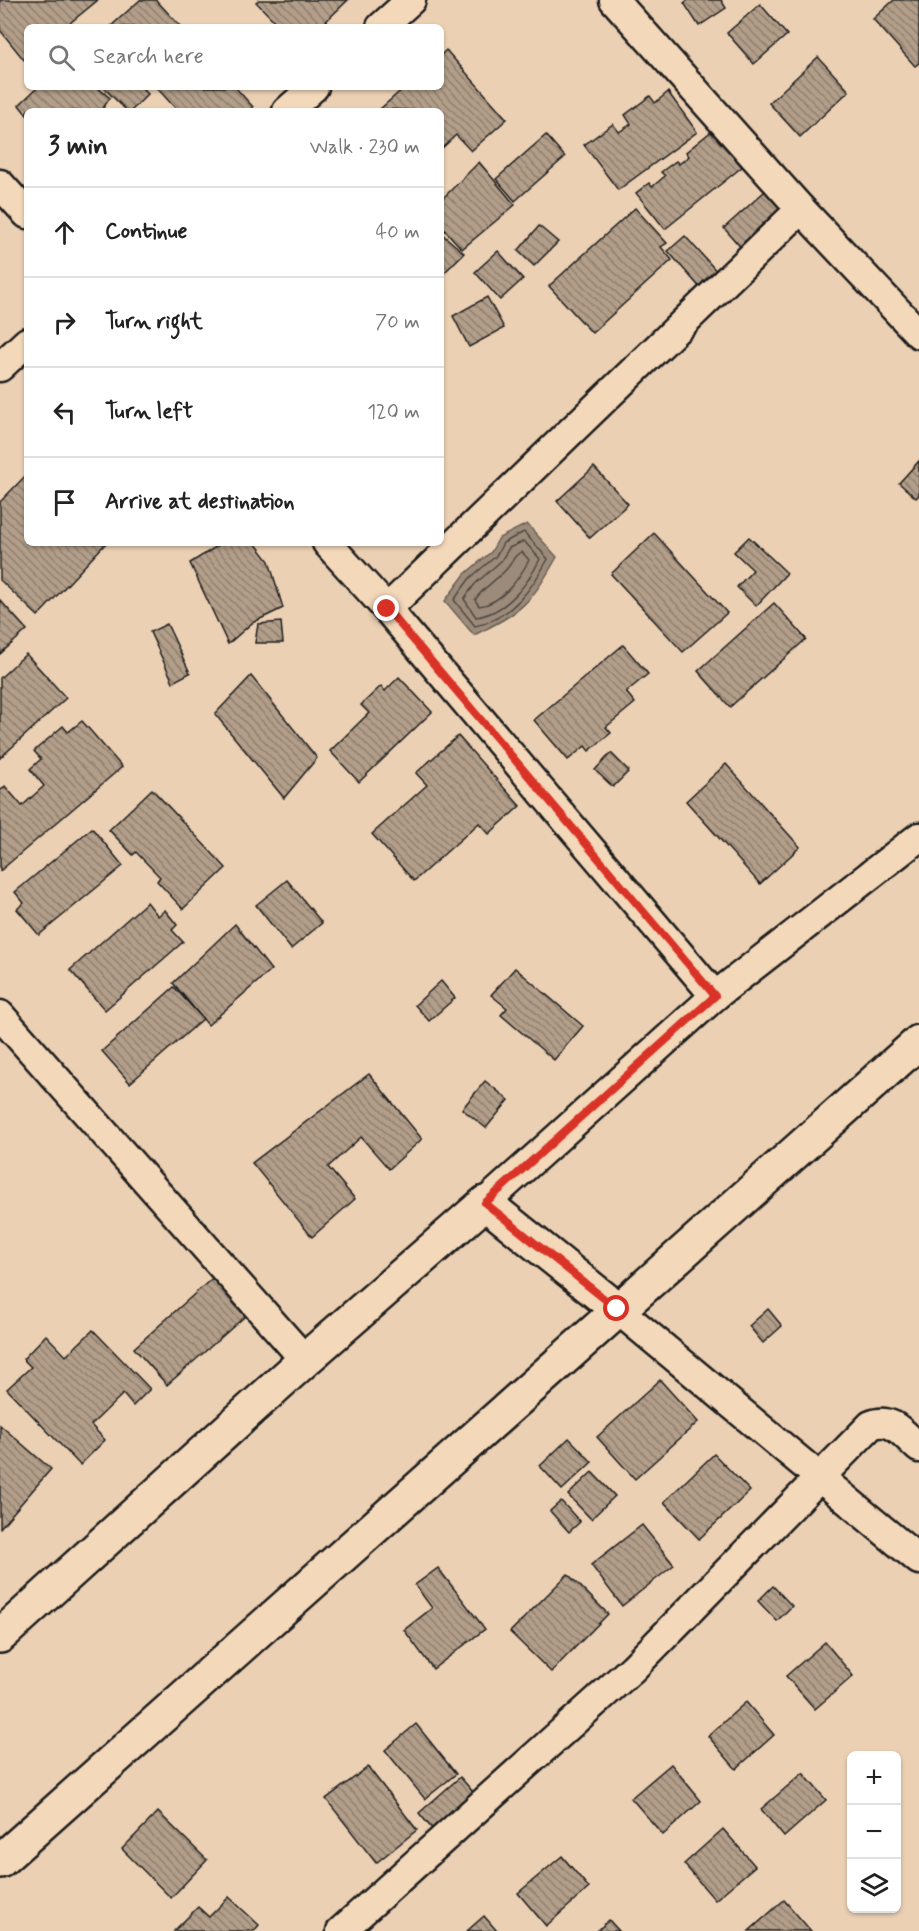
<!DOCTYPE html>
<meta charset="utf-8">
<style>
:root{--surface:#fff;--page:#f6f6f6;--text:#222;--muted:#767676;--line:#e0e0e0}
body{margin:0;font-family:Mynerve,sans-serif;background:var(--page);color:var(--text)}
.controls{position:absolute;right:18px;bottom:18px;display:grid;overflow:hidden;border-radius:9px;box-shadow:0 2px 4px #0004}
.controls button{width:54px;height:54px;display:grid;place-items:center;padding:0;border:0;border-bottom:2px solid var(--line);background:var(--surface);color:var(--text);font:30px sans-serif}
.stop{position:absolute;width:18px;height:18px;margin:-14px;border:4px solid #d93025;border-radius:50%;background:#fff}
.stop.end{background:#d93025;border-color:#fff;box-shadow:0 2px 6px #0008}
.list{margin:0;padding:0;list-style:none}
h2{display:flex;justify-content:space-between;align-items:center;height:78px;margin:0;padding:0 24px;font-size:26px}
h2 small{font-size:20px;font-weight:400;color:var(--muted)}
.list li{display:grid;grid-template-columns:39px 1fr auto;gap:18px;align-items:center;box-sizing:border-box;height:90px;padding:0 24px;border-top:2px solid var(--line)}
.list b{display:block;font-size:22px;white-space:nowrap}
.list em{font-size:20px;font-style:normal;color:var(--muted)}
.icon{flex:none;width:33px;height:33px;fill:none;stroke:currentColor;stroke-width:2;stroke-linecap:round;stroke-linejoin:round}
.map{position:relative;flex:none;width:919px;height:1931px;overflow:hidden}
.search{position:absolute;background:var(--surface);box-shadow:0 2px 4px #0004;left:24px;top:24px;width:420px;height:66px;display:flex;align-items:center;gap:15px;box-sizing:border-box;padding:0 21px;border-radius:9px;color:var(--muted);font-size:22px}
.panel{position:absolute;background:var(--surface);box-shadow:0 2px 4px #0004;left:24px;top:108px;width:420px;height:438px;border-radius:9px}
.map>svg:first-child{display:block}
.water{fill:#9c8b7a;stroke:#695f54;stroke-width:1.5}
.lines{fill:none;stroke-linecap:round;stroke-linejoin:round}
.shore{stroke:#4f4842;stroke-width:1.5}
.building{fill:url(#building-back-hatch);stroke:#1c1c1c;stroke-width:1.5}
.street-casing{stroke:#1c1c1c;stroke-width:33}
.secondary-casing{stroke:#1c1c1c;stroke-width:38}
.street{stroke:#f4d8ba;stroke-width:28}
.secondary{stroke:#f4d8ba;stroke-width:33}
.route{stroke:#d93025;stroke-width:8}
</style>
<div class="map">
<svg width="919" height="1931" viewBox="0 0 919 1931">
<defs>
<pattern id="building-back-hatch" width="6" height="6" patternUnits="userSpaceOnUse" patternTransform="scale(1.5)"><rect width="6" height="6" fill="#b29e89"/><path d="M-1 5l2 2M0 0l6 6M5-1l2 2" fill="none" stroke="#90806f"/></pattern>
</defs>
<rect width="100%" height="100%" fill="#ebd0b4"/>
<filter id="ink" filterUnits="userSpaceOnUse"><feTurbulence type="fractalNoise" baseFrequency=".0167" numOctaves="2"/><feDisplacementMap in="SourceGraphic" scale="12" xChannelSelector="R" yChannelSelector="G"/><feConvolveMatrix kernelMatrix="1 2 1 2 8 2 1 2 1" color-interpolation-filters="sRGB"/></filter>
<g filter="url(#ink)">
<path class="water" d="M527,524l30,33c-26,46 -35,55 -83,78l-29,-34 20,-27 26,-22 8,-14z"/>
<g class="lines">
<g class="shore">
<path d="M524,532l24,27c-16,30 -38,60 -73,67l-21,-26 16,-22 26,-22 7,-13z"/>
<path d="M524,541l16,18c-12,25 -34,54 -64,58l-12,-18 11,-15 26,-23 8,-13z"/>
<path d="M522,552l7,8c-10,19 -28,44 -50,46l-4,-6c9,-14 24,-21 34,-34 5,-7 5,-11 13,-14z"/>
</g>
</g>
<g class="building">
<polygon points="0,0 98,0 65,27 27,27 27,57 24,60 0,30"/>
<polygon points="140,0 156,0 181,27 110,27"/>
<polygon points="259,0 348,0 320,27 280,27 256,2"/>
<polygon points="688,0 721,0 726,8 699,26 684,3"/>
<polygon points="894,0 919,0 919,63 915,66 873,19"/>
<polygon points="760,4 787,35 754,64 727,33"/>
<polygon points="446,50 507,119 471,151 456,135 441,149 441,111 380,109 405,87 441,87 441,55"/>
<polygon points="818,57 849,91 800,137 769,103"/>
<polygon points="38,87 97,87 110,98 101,111 27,111 27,115 19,105"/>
<polygon points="103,87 141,87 148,94 131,111 127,111"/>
<polygon points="156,87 235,87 253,107 249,111 178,111"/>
<polygon points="668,92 697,132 618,190 584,145 613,124 619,132 631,124 625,115 650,96 655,103"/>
<polygon points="713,130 742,167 665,229 636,193 649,183 652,187 665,176 661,172 676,161 679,164 689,156 686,152"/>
<polygon points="546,135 565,157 515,201 496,179"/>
<polygon points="479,162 515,205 462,249 441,226 441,200"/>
<polygon points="765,191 785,213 743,250 724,228"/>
<polygon points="635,208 667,243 661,247 672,260 592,333 549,286"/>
<polygon points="539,226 558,242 534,266 518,251"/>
<polygon points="441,233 464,253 441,276"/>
<polygon points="685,236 720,275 702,290 668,251"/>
<polygon points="498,251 523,279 500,300 475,272"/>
<polygon points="487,297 504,328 469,347 453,316"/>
<polygon points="919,461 919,495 916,498 899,483"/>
<polygon points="594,467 628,504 590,538 557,501"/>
<polygon points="27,474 27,543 106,543 38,616 0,580 0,502"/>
<polygon points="654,533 727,613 683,652 611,574"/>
<polygon points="749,537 787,573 756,606 737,587 753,570 734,552"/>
<polygon points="222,543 255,543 269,561 283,608 252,623 228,644 190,563"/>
<polygon points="0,600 27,630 0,654"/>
<polygon points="774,603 806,639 730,707 698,671"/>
<polygon points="281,622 283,643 255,643 258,624"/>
<polygon points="167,624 190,673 173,682 150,632"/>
<polygon points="623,645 648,674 626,692 635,703 606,727 611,733 589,751 585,746 568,760 534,720"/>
<polygon points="26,654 66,698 0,758 0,678"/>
<polygon points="251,676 317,758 284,798 215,714"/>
<polygon points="399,677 432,712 359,782 330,751 369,713 361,705 381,686 385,691"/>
<polygon points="82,721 122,767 0,871 0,791 5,786 22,806 44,786 30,769 41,759 34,751 63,726 68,732"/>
<polygon points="458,736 520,806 489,834 479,823 414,881 372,834 427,785 416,773"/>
<polygon points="611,753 629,771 613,787 595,770"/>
<polygon points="726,764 800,847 760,884 686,801"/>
<polygon points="152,789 226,868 183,909 157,881 160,877 136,852 133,855 109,830"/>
<polygon points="92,828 123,866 39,935 17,909 24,903 15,892"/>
<polygon points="287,880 322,923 291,949 256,905"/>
<polygon points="147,902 158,916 165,910 177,925 172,930 183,942 105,1010 70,970"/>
<polygon points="235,924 271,970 208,1025 173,983"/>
<polygon points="515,968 583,1026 554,1060 501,1015 507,1008 491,995"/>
<polygon points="441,981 455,998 429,1021 415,1005"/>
<polygon points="174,987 203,1019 130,1083 102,1051"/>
<polygon points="369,1074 422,1139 389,1169 361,1137 328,1167 355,1199 312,1237 252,1163"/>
<polygon points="485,1081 509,1100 486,1128 462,1109"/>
<polygon points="218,1273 251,1311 167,1385 134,1348"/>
<polygon points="768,1309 782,1326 763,1343 749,1326"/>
<polygon points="93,1330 150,1389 133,1406 123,1394 91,1425 105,1440 80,1465 7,1389 31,1367 23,1359 46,1335 66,1356"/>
<polygon points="660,1380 698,1422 635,1479 597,1437"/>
<polygon points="0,1425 51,1469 0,1528"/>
<polygon points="569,1438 592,1462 562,1490 540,1466"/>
<polygon points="714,1454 750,1491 699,1539 664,1502"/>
<polygon points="592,1472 615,1496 591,1519 568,1495"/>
<polygon points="561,1501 580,1522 569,1532 550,1511"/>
<polygon points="642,1525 674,1565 622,1606 591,1565"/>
<polygon points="438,1568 485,1629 433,1669 404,1630 432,1608 415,1585"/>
<polygon points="568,1574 608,1614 551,1672 510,1632"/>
<polygon points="773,1586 792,1606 777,1621 758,1601"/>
<polygon points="825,1642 853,1676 815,1709 786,1676"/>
<polygon points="746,1702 774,1735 736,1769 708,1736"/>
<polygon points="416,1724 456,1774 425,1799 385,1750"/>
<polygon points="671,1764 701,1801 663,1835 631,1798"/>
<polygon points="368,1767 417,1830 376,1863 326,1799"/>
<polygon points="803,1773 826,1800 784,1837 761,1809"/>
<polygon points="460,1777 474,1793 433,1830 419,1813"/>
<polygon points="158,1812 207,1860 171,1898 122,1849"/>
<polygon points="723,1829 755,1866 715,1900 684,1864"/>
<polygon points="562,1856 589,1888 546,1926 518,1893"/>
<polygon points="229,1897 259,1925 254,1931 174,1931 198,1907 209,1917"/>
<polygon points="784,1900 811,1931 749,1931"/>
<polygon points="484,1916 497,1931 467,1931"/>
<polygon points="609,1920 619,1931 597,1931"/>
</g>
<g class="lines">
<g class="street-casing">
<g id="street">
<polyline points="614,0 801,209 919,334"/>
<polyline points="381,27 411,0"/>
<polyline points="287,111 314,87"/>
<polyline points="0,184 27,214"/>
<polyline points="0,367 27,342"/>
<polyline points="327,543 387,609 715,996"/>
<polyline points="387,609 801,209"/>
<polyline points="0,1015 305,1360"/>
<polyline points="485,1203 715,996 919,837"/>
<polyline points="617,1309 919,1560"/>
<path d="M341,1931l292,-263 238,-243c21,-9 33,10 48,23"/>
</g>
</g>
<g class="secondary-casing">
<g id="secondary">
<polyline points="0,1636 305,1360 485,1203 617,1309"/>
<polyline points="0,1861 919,1042"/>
</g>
</g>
<use href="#street" class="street"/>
<use href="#secondary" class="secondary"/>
</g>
</g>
<g class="lines" filter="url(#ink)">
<polyline class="route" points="387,609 715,996 485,1203 617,1309"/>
</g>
</svg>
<div class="controls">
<button>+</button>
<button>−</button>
<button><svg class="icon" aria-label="layers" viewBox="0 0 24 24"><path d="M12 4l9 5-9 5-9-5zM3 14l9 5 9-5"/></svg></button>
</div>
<div class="stop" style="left:617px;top:1309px"></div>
<div class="stop end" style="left:387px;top:609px"></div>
<div class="search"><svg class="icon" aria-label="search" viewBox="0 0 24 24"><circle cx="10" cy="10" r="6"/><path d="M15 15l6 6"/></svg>Search here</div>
<section class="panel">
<h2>3 min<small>Walk · 230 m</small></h2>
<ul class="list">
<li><svg class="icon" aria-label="ahead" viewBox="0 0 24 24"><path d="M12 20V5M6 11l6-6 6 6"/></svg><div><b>Continue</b></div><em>40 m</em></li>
<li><svg class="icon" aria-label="right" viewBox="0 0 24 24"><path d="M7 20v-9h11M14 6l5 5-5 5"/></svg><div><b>Turn right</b></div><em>70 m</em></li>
<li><svg class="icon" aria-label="left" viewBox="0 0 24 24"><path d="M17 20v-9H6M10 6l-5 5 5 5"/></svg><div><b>Turn left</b></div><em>120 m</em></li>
<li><svg class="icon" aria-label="arrive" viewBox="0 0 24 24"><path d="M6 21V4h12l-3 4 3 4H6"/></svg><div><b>Arrive at destination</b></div></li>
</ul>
</section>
</div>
